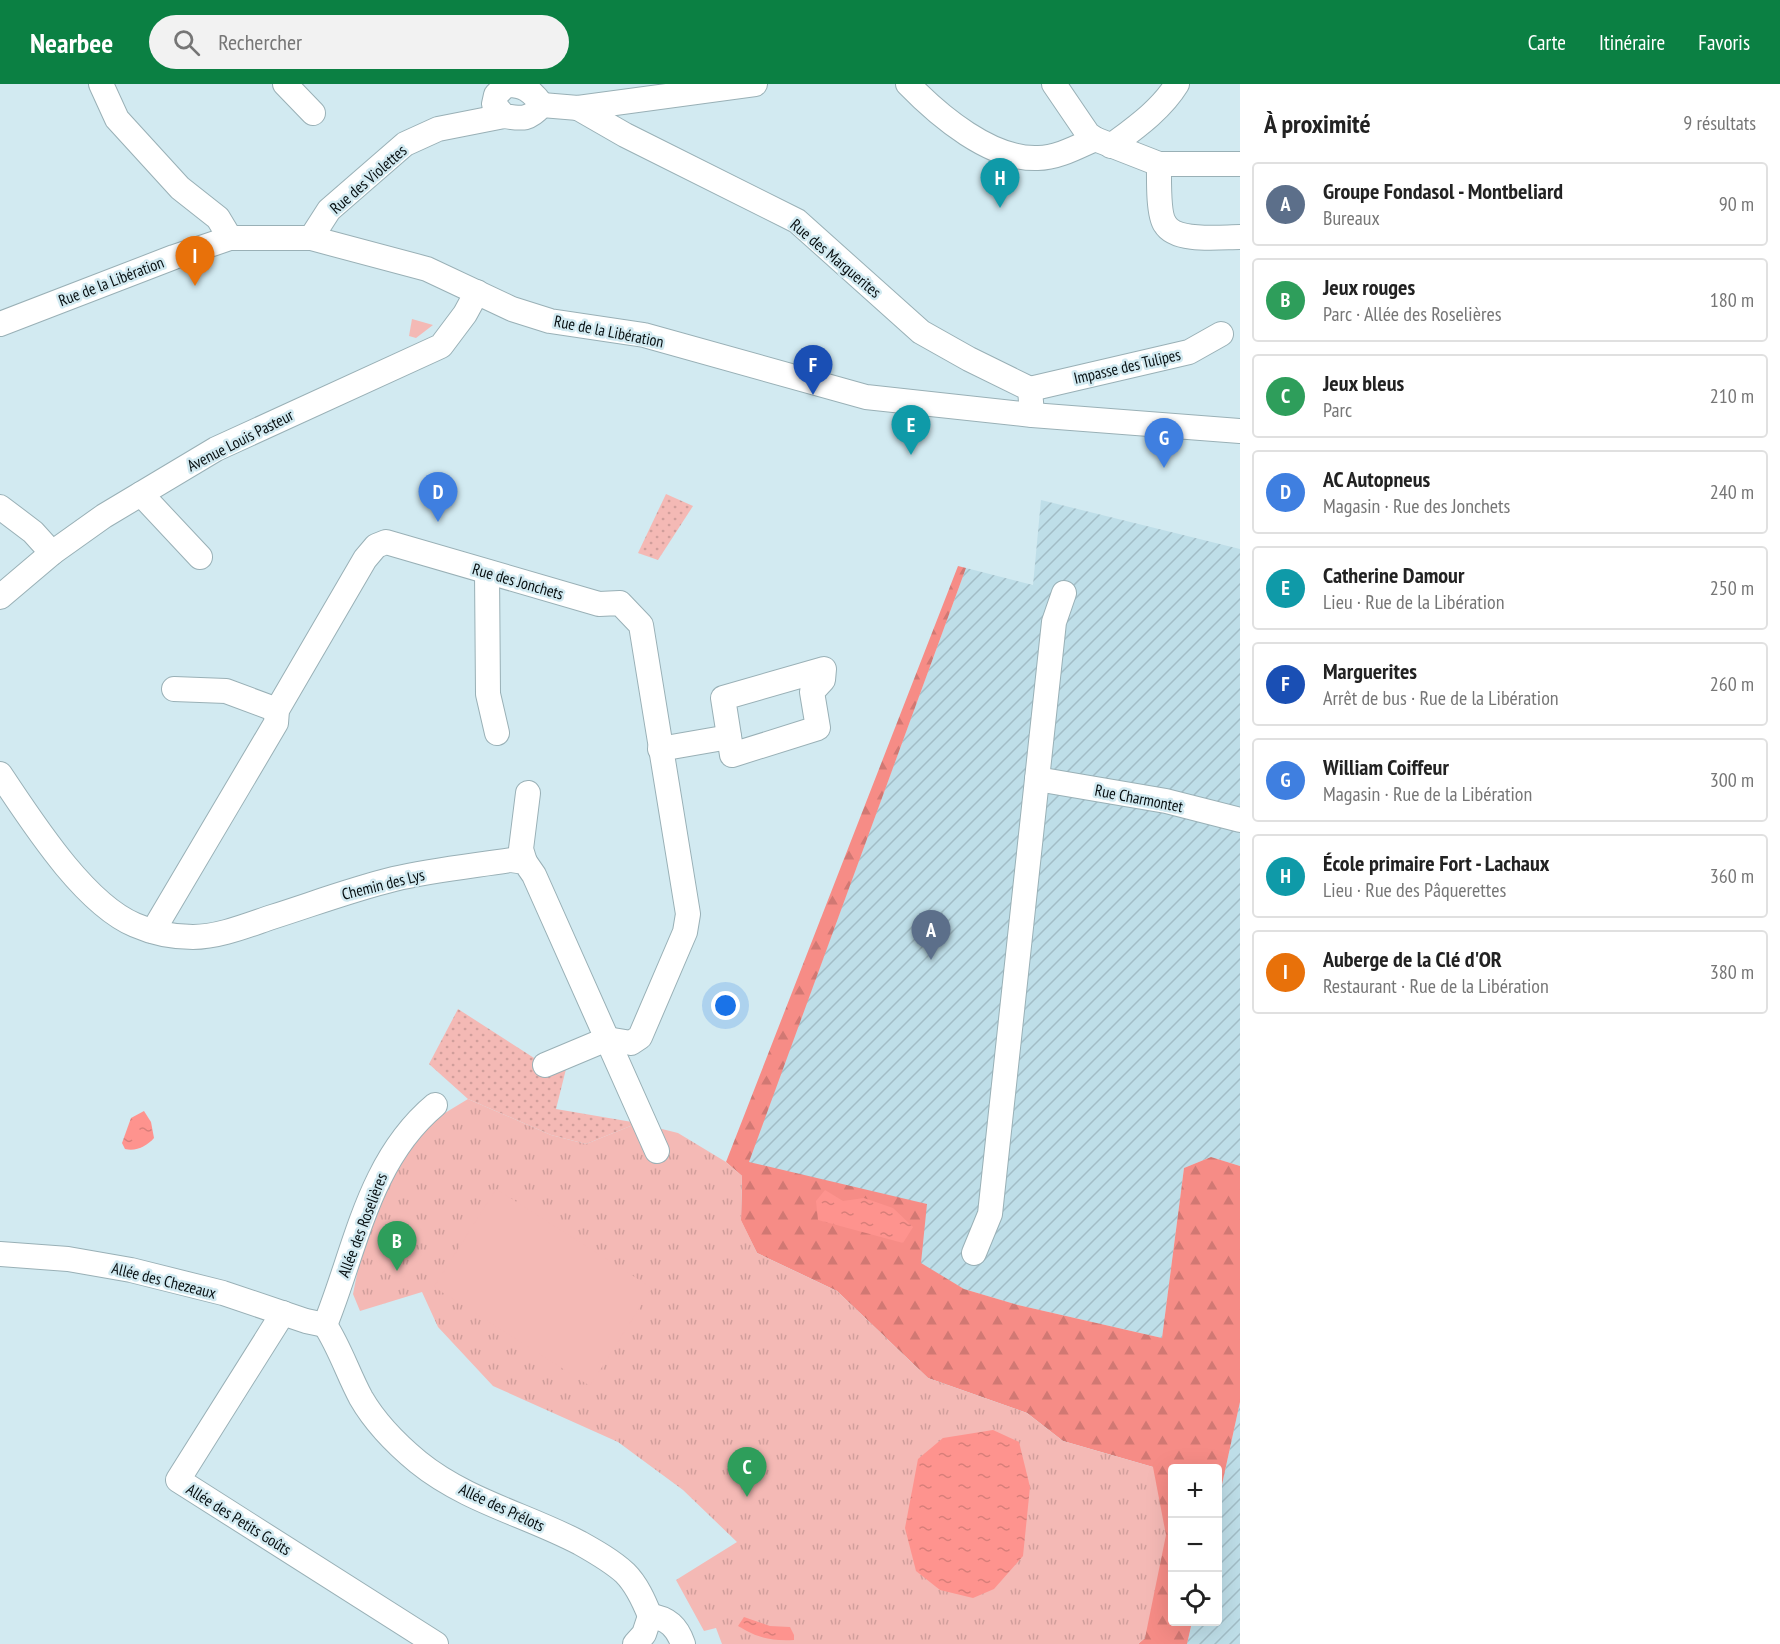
<!DOCTYPE html>
<html lang="fr">
<meta charset="utf-8">
<style>
:root{--surface:#fff;--page:#f2f2f2;--text:#222;--muted:#767676;--line:#e0e0e0;--accent:#0b8043}
body{margin:0;font-family:"PT Sans Narrow",sans-serif;background:var(--page);color:var(--text)}
.controls{position:absolute;right:18px;bottom:18px;display:grid;overflow:hidden;border-radius:6px;box-shadow:0 6px 24px #0002}
.controls button{width:54px;height:54px;display:grid;place-items:center;padding:0;border:0;border-bottom:2px solid var(--line);background:var(--surface);color:var(--text);font:30px sans-serif}
.you{position:absolute;left:726px;top:922px;width:21px;height:21px;margin:-15px;border:4px solid #fff;border-radius:50%;background:#1a73e8;box-shadow:0 0 0 9px #1a73e833}
.badge{display:grid;place-items:center;width:39px;height:39px;border-radius:50%;background:var(--accent);color:#fff;font-size:20px;font-weight:700}
.pin{position:absolute;translate:-50% -50px;filter:drop-shadow(0 2px 3px #0008)}
.pin::after{content:'';position:absolute;top:32px;width:21px;height:18px;background:inherit;clip-path:polygon(0 0,100% 0,50% 100%)}
.list{margin:0;padding:0;list-style:none}
h2{display:flex;justify-content:space-between;align-items:center;height:78px;margin:0;padding:0 24px;font-size:26px}
h2 small{font-size:20px;font-weight:400;color:var(--muted)}
.list li{display:grid;grid-template-columns:39px 1fr auto;gap:18px;align-items:center;box-sizing:border-box;height:84px;margin:0 12px 12px;padding:0 12px;border:2px solid var(--line);border-radius:6px}
.list b{display:block;font-size:22px;white-space:nowrap}
.list p{margin:0;font-size:20px;white-space:nowrap;color:var(--muted)}
.list em{font-size:20px;font-style:normal;color:var(--muted)}
.icon{flex:none;width:33px;height:33px;fill:none;stroke:currentColor;stroke-width:2;stroke-linecap:round;stroke-linejoin:round}
.map{position:relative;flex:none;width:1240px;height:1560px;overflow:hidden}
header{display:flex;align-items:center;gap:36px;box-sizing:border-box;height:84px;padding:0 30px;background:var(--accent);color:#fff}
header strong{font-size:28px}
nav{display:flex;gap:33px;margin-inline-start:auto;font-size:21px}
.search{width:420px;height:54px;background:var(--page);display:flex;align-items:center;gap:15px;box-sizing:border-box;padding:0 21px;border-radius:33px;color:var(--muted);font-size:22px}
main{display:flex}
aside{flex:1;background:var(--surface)}
.map>svg:first-child{display:block}
.industrial{fill:url(#industrial-furrows)}
.grass{fill:url(#grass-dots)}
.forest{fill:url(#forest-firs)}
.park{fill:url(#park-tufts)}
.garden{fill:#f4b9b5}
.water{fill:url(#water-ripples)}
.lines{fill:none;stroke-linecap:round;stroke-linejoin:round}
.minor-casing{stroke:#99b0b6;stroke-width:26}
.minor{stroke:#fff;stroke-width:24}
.labels{text-anchor:middle;dominant-baseline:central;stroke-width:5;stroke-linejoin:round;paint-order:stroke}
.street-label{font-size:16px;fill:#060e10;stroke:#d2eaf1}
</style>
<header>
<strong>Nearbee</strong>
<div class="search"><svg class="icon" aria-label="search" viewBox="0 0 24 24"><circle cx="10" cy="10" r="6"/><path d="M15 15l6 6"/></svg>Rechercher</div>
<nav><a>Carte</a><a>Itinéraire</a><a>Favoris</a></nav>
</header>
<main>
<div class="map">
<svg width="1240" height="1560" viewBox="0 0 1240 1560">
<defs>
<pattern id="industrial-furrows" width="10" height="10" patternUnits="userSpaceOnUse" patternTransform="scale(1.5)"><rect width="10" height="10" fill="#bedee8"/><path d="M-1 1l2-2M0 10L10 0M9 11l2-2" fill="none" stroke="#a2bdc6"/></pattern>
<pattern id="grass-dots" width="8" height="8" patternUnits="userSpaceOnUse" patternTransform="scale(1.5)"><rect width="8" height="8" fill="#f4b9b5"/><path d="M2 2h.1M6 6h.1" fill="none" stroke="#d09e9b" stroke-width="1.8" stroke-linecap="round"/></pattern>
<pattern id="forest-firs" width="22" height="20" patternUnits="userSpaceOnUse" patternTransform="scale(1.5)"><rect width="22" height="20" fill="#f68c86"/><path d="M5 1l3.5 6h-7zM16 11l3.5 6h-7z" fill="#d17873"/></pattern>
<pattern id="park-tufts" width="24" height="20" patternUnits="userSpaceOnUse" patternTransform="scale(1.5)"><rect width="24" height="20" fill="#f4b9b5"/><path d="M3 7l-1-3M5 7V3M7 7l1-3M15 17l-1-3M17 17v-4M19 17l1-3" fill="none" stroke="#d09e9b"/></pattern>
<pattern id="water-ripples" width="26" height="14" patternUnits="userSpaceOnUse" patternTransform="scale(1.5)"><rect width="26" height="14" fill="#fe938e"/><path d="M2 4q2-2 4 0t4 0M15 11q2-2 4 0t4 0" fill="none" stroke="#d87e79"/></pattern>
</defs>
<rect width="100%" height="100%" fill="#d2eaf1"/>
<g class="industrial">
<polygon points="1041,416 1240,465 1240,1082 1211,1073 1184,1084 1162,1254 1018,1221 964,1205 748,1079 966,484 1033,501"/>
<polygon points="1240,1318 1240,1560 1187,1560 1192,1538 1218,1538 1218,1419"/>
</g>
<g class="grass">
<polygon points="666,410 693,422 658,476 638,469"/>
<polygon points="458,925 545,981 569,973 556,1025 638,1039 586,1060 551,1051 468,1015 429,980"/>
</g>
<polygon class="forest" points="958,482 966,484 749,1078 927,1120 921,1179 964,1205 1018,1221 1162,1254 1184,1084 1211,1073 1240,1082 1240,1318 1218,1419 1218,1384 1172,1384 1172,1538 1192,1538 1187,1560 1138,1560 1145,1554 1153,1383 1063,1357 1027,1329 928,1294 837,1207 757,1169 741,1137 742,1092 726,1078"/>
<g class="park">
<polygon points="412,235 433,241 416,254 409,252"/>
<polygon points="468,1015 551,1051 586,1060 638,1039 678,1049 726,1078 742,1092 741,1136 757,1169 837,1207 928,1294 1027,1329 1063,1357 1153,1383 1166,1451 1145,1554 1138,1560 722,1560 716,1544 704,1547 676,1496 737,1458 683,1406 618,1358 493,1302 438,1243 422,1208 360,1227 353,1210 367,1140 414,1055 435,1035"/>
</g>
<polygon class="garden" points="496,1105 652,1204 590,1302 434,1203"/>
<g class="water">
<path d="M144,1027l7,11 3,16c-7,8 -18,14 -29,11l-3,-6 9,-25z"/>
<polygon points="825,1106 843,1117 864,1114 893,1124 913,1143 903,1159 818,1136 816,1117"/>
<polygon points="993,1346 1019,1358 1030,1403 1023,1472 994,1505 973,1514 940,1506 916,1487 905,1444 918,1375 943,1354"/>
<path d="M744,1533l26,9 20,1 4,8v5c-24,1 -36,-2 -56,-14z"/>
</g>
<g class="lines">
<g class="minor-casing">
<g id="minor">
<polyline points="101,0 117,35 180,104 218,134 230,154"/>
<polyline points="285,0 313,29"/>
<path d="M908,0c31,32 83,76 130,74 19,0 39,-11 57,-19"/>
<polyline points="1054,0 1088,50 1095,55 1159,80 1240,80"/>
<path d="M506,1c17,-1 26,6 36,20 -13,15 -19,14 -38,11l-10,-12 2,-9z"/>
<polyline points="542,21 578,24 755,0"/>
<polyline points="578,24 625,51 797,137 921,248 969,275 1030,305 1032,331"/>
<path d="M1111,62c24,-18 50,-36 66,-62"/>
<path d="M1159,80c0,14 -1,50 6,60 11,19 56,13 75,13"/>
<polyline points="311,154 329,126 405,60 438,45 504,32"/>
<polyline points="0,240 174,173 230,154 311,154 427,185 512,225 550,237 644,251 866,313 1032,331 1240,347"/>
<polyline points="1030,305 1189,268 1221,250"/>
<polyline points="141,410 200,473"/>
<polyline points="0,423 33,448 52,469"/>
<polyline points="487,488 488,610 497,649"/>
<polyline points="0,513 52,469 104,432 216,365 441,262 465,230 477,208"/>
<polygon points="824,585 823,596 812,608 818,644 732,671 723,614"/>
<polyline points="174,605 226,607 277,626"/>
<polyline points="660,665 729,653"/>
<path d="M0,690c31,46 83,129 135,151 18,8 39,12 58,12 26,0 55,-12 79,-20 41,-13 81,-28 122,-38 38,-9 78,-13 117,-19l14,2 9,13 123,276"/>
<polyline points="1037,695 1166,717 1240,736"/>
<polyline points="525,778 521,765 528,709"/>
<polyline points="153,847 276,639 277,626 365,475 376,462 386,458 599,520 620,519 641,541 688,830 685,848 640,953 631,959 607,955 545,981"/>
<polyline points="974,1169 990,1130 1054,538 1064,509"/>
<polyline points="0,1170 68,1175 131,1186 223,1209 306,1237 325,1241"/>
<polyline points="283,1229 178,1396 436,1560"/>
<path d="M325,1241c15,23 23,49 36,73 15,26 34,45 57,64 48,39 109,53 162,81 16,9 32,18 45,30 12,12 19,28 25,43"/>
<path d="M325,1241c31,-76 43,-164 110,-220"/>
<path d="M650,1532c18,2 27,11 33,28"/>
<polyline points="635,1560 644,1550 650,1532"/>
</g>
</g>
<use href="#minor" class="minor"/>
</g>
<g class="labels">
<g class="street-label">
<text transform="translate(368 95) rotate(-41)">Rue des Violettes</text>
<text transform="translate(836 174) rotate(40)">Rue des Marguerites</text>
<text transform="translate(111 197) rotate(-21)">Rue de la Libération</text>
<text transform="translate(609 247) rotate(11)">Rue de la Libération</text>
<text transform="translate(1127 282) rotate(-13)">Impasse des Tulipes</text>
<text transform="translate(240 356) rotate(-27)">Avenue Louis Pasteur</text>
<text transform="translate(518 497) rotate(16)">Rue des Jonchets</text>
<text transform="translate(1139 714) rotate(11)">Rue Charmontet</text>
<text transform="translate(383 800) rotate(-14)">Chemin des Lys</text>
<text transform="translate(362 1141) rotate(-69)">Allée des Roselières</text>
<text transform="translate(164 1196) rotate(14)">Allée des Chezeaux</text>
<text transform="translate(502 1423) rotate(25)">Allée des Prélots</text>
<text transform="translate(239 1435) rotate(32)">Allée des Petits Goûts</text>
</g>
</g>
</svg>
<div class="controls">
<button>+</button>
<button>−</button>
<button><svg class="icon" aria-label="locate" viewBox="0 0 24 24"><circle cx="12" cy="12" r="6"/><path d="M12 2v4M12 18v4M2 12h4M18 12h4"/></svg></button>
</div>
<div class="you"></div>
<div class="pin badge" style="left:931px;top:876px;background:#5c6f8a">A</div>
<div class="pin badge" style="left:397px;top:1187px;background:#2e9e5b">B</div>
<div class="pin badge" style="left:747px;top:1413px;background:#2e9e5b">C</div>
<div class="pin badge" style="left:438px;top:438px;background:#3f7fe0">D</div>
<div class="pin badge" style="left:911px;top:371px;background:#0f9aa8">E</div>
<div class="pin badge" style="left:813px;top:311px;background:#1a4fb4">F</div>
<div class="pin badge" style="left:1164px;top:384px;background:#3f7fe0">G</div>
<div class="pin badge" style="left:1000px;top:124px;background:#0f9aa8">H</div>
<div class="pin badge" style="left:195px;top:202px;background:#e8710a">I</div>
</div>
<aside>
<h2>À proximité<small>9 résultats</small></h2>
<ul class="list">
<li><span class="badge" style="background:#5c6f8a">A</span><div><b>Groupe Fondasol - Montbeliard</b><p>Bureaux</p></div><em>90 m</em></li>
<li><span class="badge" style="background:#2e9e5b">B</span><div><b>Jeux rouges</b><p>Parc · Allée des Roselières</p></div><em>180 m</em></li>
<li><span class="badge" style="background:#2e9e5b">C</span><div><b>Jeux bleus</b><p>Parc</p></div><em>210 m</em></li>
<li><span class="badge" style="background:#3f7fe0">D</span><div><b>AC Autopneus</b><p>Magasin · Rue des Jonchets</p></div><em>240 m</em></li>
<li><span class="badge" style="background:#0f9aa8">E</span><div><b>Catherine Damour</b><p>Lieu · Rue de la Libération</p></div><em>250 m</em></li>
<li><span class="badge" style="background:#1a4fb4">F</span><div><b>Marguerites</b><p>Arrêt de bus · Rue de la Libération</p></div><em>260 m</em></li>
<li><span class="badge" style="background:#3f7fe0">G</span><div><b>William Coiffeur</b><p>Magasin · Rue de la Libération</p></div><em>300 m</em></li>
<li><span class="badge" style="background:#0f9aa8">H</span><div><b>École primaire Fort - Lachaux</b><p>Lieu · Rue des Pâquerettes</p></div><em>360 m</em></li>
<li><span class="badge" style="background:#e8710a">I</span><div><b>Auberge de la Clé d'OR</b><p>Restaurant · Rue de la Libération</p></div><em>380 m</em></li>
</ul>
</aside>
</main>
